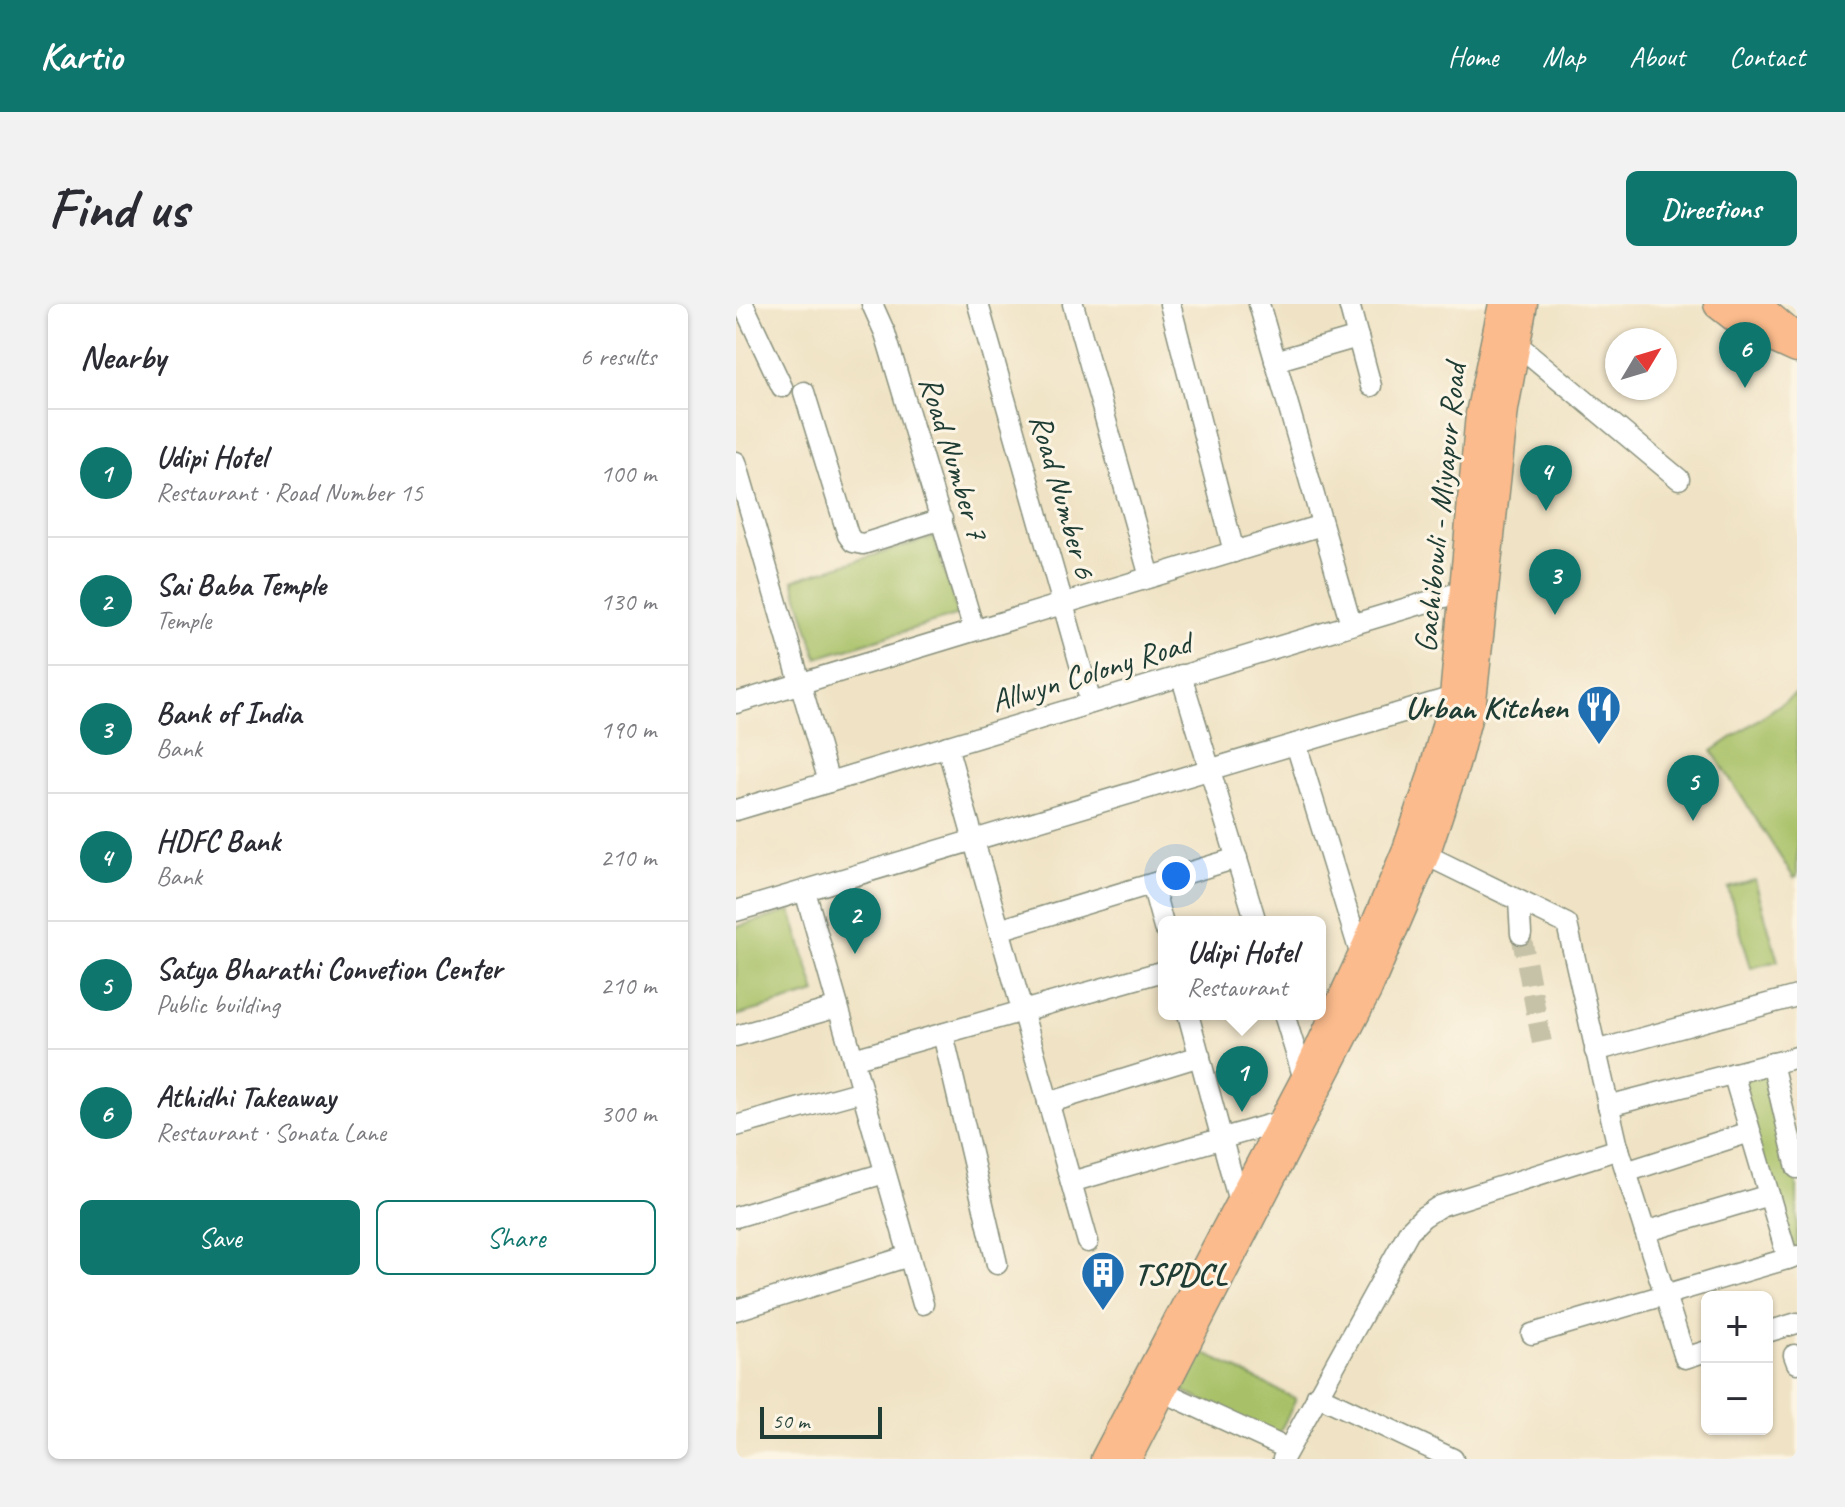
<!DOCTYPE html>
<meta charset="utf-8">
<style>
:root{--surface:#fff;--page:#f2f2f3;--text:#2b2b33;--muted:#7c7c81;--line:#e1e1e2;--accent:#0f766e}
body{margin:0;font-family:Caveat,sans-serif;background:var(--page);color:var(--text)}
.controls{position:absolute;right:24px;bottom:24px;display:grid;overflow:hidden;border-radius:12px;box-shadow:0 2px 6px #0004}
.controls button{width:72px;height:72px;display:grid;place-items:center;padding:0;border:0;border-bottom:2px solid var(--line);background:var(--surface);color:var(--text);font:40px sans-serif}
.compass{position:absolute;left:869px;top:24px;width:72px;height:72px;border-radius:50%;background:var(--surface);box-shadow:0 2px 6px #0004;rotate:52deg}
.scale{position:absolute;left:24px;bottom:20px;width:122px;box-sizing:border-box;padding-left:8px;border:4px solid #1f3d34;border-top:0;font-size:22px;line-height:28px;white-space:nowrap;color:#1f3d34;-webkit-text-stroke:6px #fcf5e5;paint-order:stroke}
.you{position:absolute;left:440px;top:572px;width:28px;height:28px;margin:-20px;border:6px solid #fff;border-radius:50%;background:#1a73e8;box-shadow:0 0 0 12px #1a73e833}
.badge{display:grid;place-items:center;width:52px;height:52px;border-radius:50%;background:var(--accent);color:#fff;font-size:26px;font-weight:700}
.pin{position:absolute;translate:-50% -66px;filter:drop-shadow(0 2px 4px #0008)}
.pin::after{content:'';position:absolute;top:42px;width:28px;height:24px;background:inherit;clip-path:polygon(0 0,100% 0,50% 100%)}
.popup{position:absolute;left:422px;top:612px;width:168px;height:104px;box-sizing:border-box;display:grid;place-content:center;border-radius:12px;background:var(--surface);filter:drop-shadow(0 2px 6px #0005);font-size:26px;white-space:nowrap;color:var(--muted)}
.popup b{font-size:30px;color:var(--text)}
.popup::after{content:'';position:absolute;left:50%;top:100%;margin-left:-16px;border:16px solid transparent;border-top-color:var(--surface)}
.list{margin:0;padding:0;list-style:none}
h2{display:flex;justify-content:space-between;align-items:center;height:104px;margin:0;padding:0 32px;font-size:34px}
h2 small{font-size:26px;font-weight:400;color:var(--muted)}
.list li{display:grid;grid-template-columns:52px 1fr auto;gap:24px;align-items:center;box-sizing:border-box;height:128px;padding:0 32px;border-top:2px solid var(--line)}
.list b{display:block;font-size:30px;white-space:nowrap}
.list p{margin:0;font-size:26px;white-space:nowrap;color:var(--muted)}
.list em{font-size:26px;font-style:normal;color:var(--muted)}
.actions{display:flex;gap:16px;padding:24px 32px}
.actions a{flex:1;padding:18px 0;border:2px solid var(--accent);border-radius:12px;text-align:center;font-size:28px;color:var(--accent)}
.actions .main{background:var(--accent);color:#fff}
.map{position:relative;flex:none;width:1061px;height:1155px;overflow:hidden;border-radius:12px}
header{display:flex;align-items:center;gap:48px;box-sizing:border-box;height:112px;padding:0 40px;background:var(--accent);color:#fff}
header strong{font-size:38px}
nav{display:flex;gap:44px;margin-inline-start:auto;font-size:28px}
.intro{display:flex;align-items:center;justify-content:space-between;box-sizing:border-box;height:192px;padding:0 48px}
h1{margin:0;font-size:56px}
.button{padding:20px 36px;border-radius:12px;background:var(--accent);color:#fff;font-size:28px;font-weight:700}
main{display:flex;gap:48px;padding:0 48px}
aside{flex:1;background:var(--surface);border-radius:12px;box-shadow:0 2px 6px #0004}
.map>svg:first-child{display:block}
.green{fill:#a8c167;stroke:#647f4e;stroke-width:2}
.lines{fill:none;stroke-linecap:round;stroke-linejoin:round}
.minor-tunnel{stroke:#c6c2a8;stroke-width:20;stroke-dasharray:20 10;stroke-linecap:butt}
.minor-casing{stroke:#88907c;stroke-width:23}
.major-casing{stroke:#88907c;stroke-width:29}
.highway-casing{stroke:#88907c;stroke-width:33}
.minor{stroke:#fff;stroke-width:20}
.major{stroke:#fbbb8c;stroke-width:26}
.highway{stroke:#fbbb8c;stroke-width:30}
.labels{text-anchor:middle;dominant-baseline:central;stroke-width:6;stroke-linejoin:round;paint-order:stroke}
.street-label{font-size:32px;fill:#1f3d34;stroke:#fcf5e5}
.poi-label{font-size:32px;font-weight:bold;fill:#1f3d34;stroke:#fcf5e5;text-anchor:end}
</style>
<header>
<strong>Kartio</strong>
<nav><a>Home</a><a>Map</a><a>About</a><a>Contact</a></nav>
</header>
<div class="intro"><h1>Find us</h1><a class="button">Directions</a></div>
<main>
<aside>
<h2>Nearby<small>6 results</small></h2>
<ul class="list">
<li><span class="badge">1</span><div><b>Udipi Hotel</b><p>Restaurant · Road Number 15</p></div><em>100 m</em></li>
<li><span class="badge">2</span><div><b>Sai Baba Temple</b><p>Temple</p></div><em>130 m</em></li>
<li><span class="badge">3</span><div><b>Bank of India</b><p>Bank</p></div><em>190 m</em></li>
<li><span class="badge">4</span><div><b>HDFC Bank</b><p>Bank</p></div><em>210 m</em></li>
<li><span class="badge">5</span><div><b>Satya Bharathi Convetion Center</b><p>Public building</p></div><em>210 m</em></li>
<li><span class="badge">6</span><div><b>Athidhi Takeaway</b><p>Restaurant · Sonata Lane</p></div><em>300 m</em></li>
</ul>
<div class="actions"><a class="main">Save</a><a>Share</a></div>
</aside>
<div class="map">
<svg width="1061" height="1155" viewBox="0 0 1061 1155">
<rect width="100%" height="100%" fill="#fcf5e5"/>
<filter id="ink" filterUnits="userSpaceOnUse"><feTurbulence type="fractalNoise" baseFrequency=".0125" numOctaves="2"/><feDisplacementMap in="SourceGraphic" scale="16" xChannelSelector="R" yChannelSelector="G"/><feConvolveMatrix kernelMatrix="1 2 1 2 8 2 1 2 1" color-interpolation-filters="sRGB"/></filter>
<filter id="wash" filterUnits="userSpaceOnUse"><feTurbulence type="fractalNoise" baseFrequency=".006" numOctaves="4" result="noise"/><feDisplacementMap in="SourceGraphic" scale="32" xChannelSelector="R" yChannelSelector="G"/><feGaussianBlur stdDeviation="1.8" result="paint"/><feColorMatrix in="noise" values="0 0 0 0 0 0 0 0 0 0 0 0 0 0 0 0 0 1.4 0 .05"/><feComposite in="paint" operator="in"/></filter>
<g filter="url(#wash)">
<rect width="100%" height="100%" fill="#f0e3c5"/>
<g class="green">
<polygon points="198,233 222,311 81,354 57,276"/>
<polygon points="1061,389 1061,572 1058,574 976,447"/>
<polygon points="1019,576 1042,657 1015,664 992,584"/>
<polygon points="55,607 80,689 0,712 0,623"/>
<polygon points="1036,759 1061,864 1061,952 997,769"/>
<polygon points="466,1048 560,1095 541,1134 447,1087"/>
</g>
</g>
<g filter="url(#ink)">
<g class="lines">
<polyline class="minor-tunnel" points="785,630 806,739"/>
<g class="minor-casing">
<g id="minor">
<polyline points="7,0 46,83"/>
<polyline points="136,0 149,29 238,326"/>
<polyline points="242,0 355,399"/>
<polyline points="337,0 414,273"/>
<polyline points="434,0 498,248"/>
<polyline points="523,0 615,320"/>
<polyline points="613,0 635,82"/>
<polyline points="781,40 943,175"/>
<polyline points="539,57 622,33"/>
<polyline points="68,88 112,231 117,238 127,240 206,215"/>
<polyline points="0,158 93,478"/>
<polyline points="445,371 520,618"/>
<polyline points="0,399 586,221"/>
<polyline points="560,440 625,652"/>
<polyline points="211,442 352,938"/>
<polyline points="0,506 728,287"/>
<polyline points="690,551 831,620 881,839 949,1054 971,1047"/>
<polyline points="416,580 428,624"/>
<polyline points="69,587 187,1000"/>
<polyline points="783,597 785,630"/>
<polyline points="0,607 717,393"/>
<polyline points="263,626 501,554"/>
<polyline points="452,710 503,898"/>
<polyline points="548,710 568,775"/>
<polyline points="207,730 261,960"/>
<polyline points="0,732 102,703"/>
<polyline points="859,747 1061,692"/>
<polyline points="117,755 428,667"/>
<polyline points="1036,759 1061,864"/>
<polyline points="997,769 1052,955"/>
<polyline points="312,799 464,752"/>
<polyline points="872,802 1061,753"/>
<polyline points="0,822 126,787"/>
<polyline points="890,868 1014,828"/>
<polyline points="335,878 546,817"/>
<polyline points="0,913 149,869"/>
<polyline points="909,928 1033,891"/>
<polyline points="0,1006 173,952"/>
<polyline points="1031,1028 1061,1019"/>
<polyline points="796,1030 1061,952"/>
<polyline points="1058,1051 1061,1059"/>
<polyline points="428,1088 552,1145"/>
<polyline points="581,1091 717,1155"/>
<polyline points="547,1155 673,927 687,913 704,902 883,845"/>
</g>
</g>
<g class="major-casing">
<g id="major">
<polyline points="368,1155 568,775 625,652 670,545 694,475 717,393 743,110 766,0"/>
<polyline points="392,1155 632,687 690,551 720,461 737,396 769,105 788,0"/>
</g>
</g>
<g class="highway-casing">
<g id="highway">
<polyline points="983,0 1010,21 1061,44"/>
<polyline points="1018,0 1053,30"/>
</g>
</g>
<use href="#minor" class="minor"/>
<use href="#major" class="major"/>
<use href="#highway" class="highway"/>
</g>
</g>
<defs>
<g id="restaurant-pin" transform="scale(2.3)"><path d="M0 17L-7.5 6A9.5 9.5 0 1 1 7.5 6Z" fill="#1f6fb2" stroke="#fcf5e5"/><path d="M-5-6h1v4h1v-4h1v4h1v-4h1v5L-1.5 .5V6h-2V.5L-5-1ZM5-6V6H3V1.5H1.5Q1.5-4 5-6Z" fill="#fff"/></g>
<g id="building-pin" transform="scale(2.3)"><path d="M0 17L-7.5 6A9.5 9.5 0 1 1 7.5 6Z" fill="#1f6fb2" stroke="#fcf5e5"/><path d="M-4-6H4V6H1V3H-1V6H-4ZM-2.5-4.3h1.7v1.8h-1.7ZM.8-4.3h1.7v1.8H.8ZM-2.5-1h1.7V.8h-1.7ZM.8-1h1.7V.8H.8Z" fill="#fff"/></g>
</defs>
<g fill-rule="evenodd">
<use href="#restaurant-pin" x="863" y="403"/>
<use href="#building-pin" x="367" y="969"/>
</g>
<g class="labels">
<g class="street-label">
<text transform="translate(218 154) rotate(73)">Road Number 7</text>
<text transform="translate(327 192) rotate(74)">Road Number 6</text>
<text transform="translate(704 204) rotate(-84)">Gachibowli - Miyapur Road</text>
<text transform="translate(355 368) rotate(-17)">Allwyn Colony Road</text>
</g>
<g class="poi-label">
<text x="832" y="403">Urban Kitchen</text>
<text x="398" y="969" text-anchor="start">TSPDCL</text>
</g>
</g>
</svg>
<div class="controls">
<button>+</button>
<button>−</button>
</div>
<svg class="compass" viewBox="-18 -18 36 36"><path d="M0-13l5 13h-10z" fill="#e53935"/><path d="M0 13l5-13h-10z" fill="#7c7c81"/></svg>
<div class="scale">50 m</div>
<div class="you"></div>
<div class="pin badge" style="left:506px;top:808px">1</div>
<div class="popup"><b>Udipi Hotel</b>Restaurant</div>
<div class="pin badge" style="left:119px;top:650px">2</div>
<div class="pin badge" style="left:819px;top:311px">3</div>
<div class="pin badge" style="left:810px;top:207px">4</div>
<div class="pin badge" style="left:957px;top:517px">5</div>
<div class="pin badge" style="left:1009px;top:84px">6</div>
</div>
</main>
